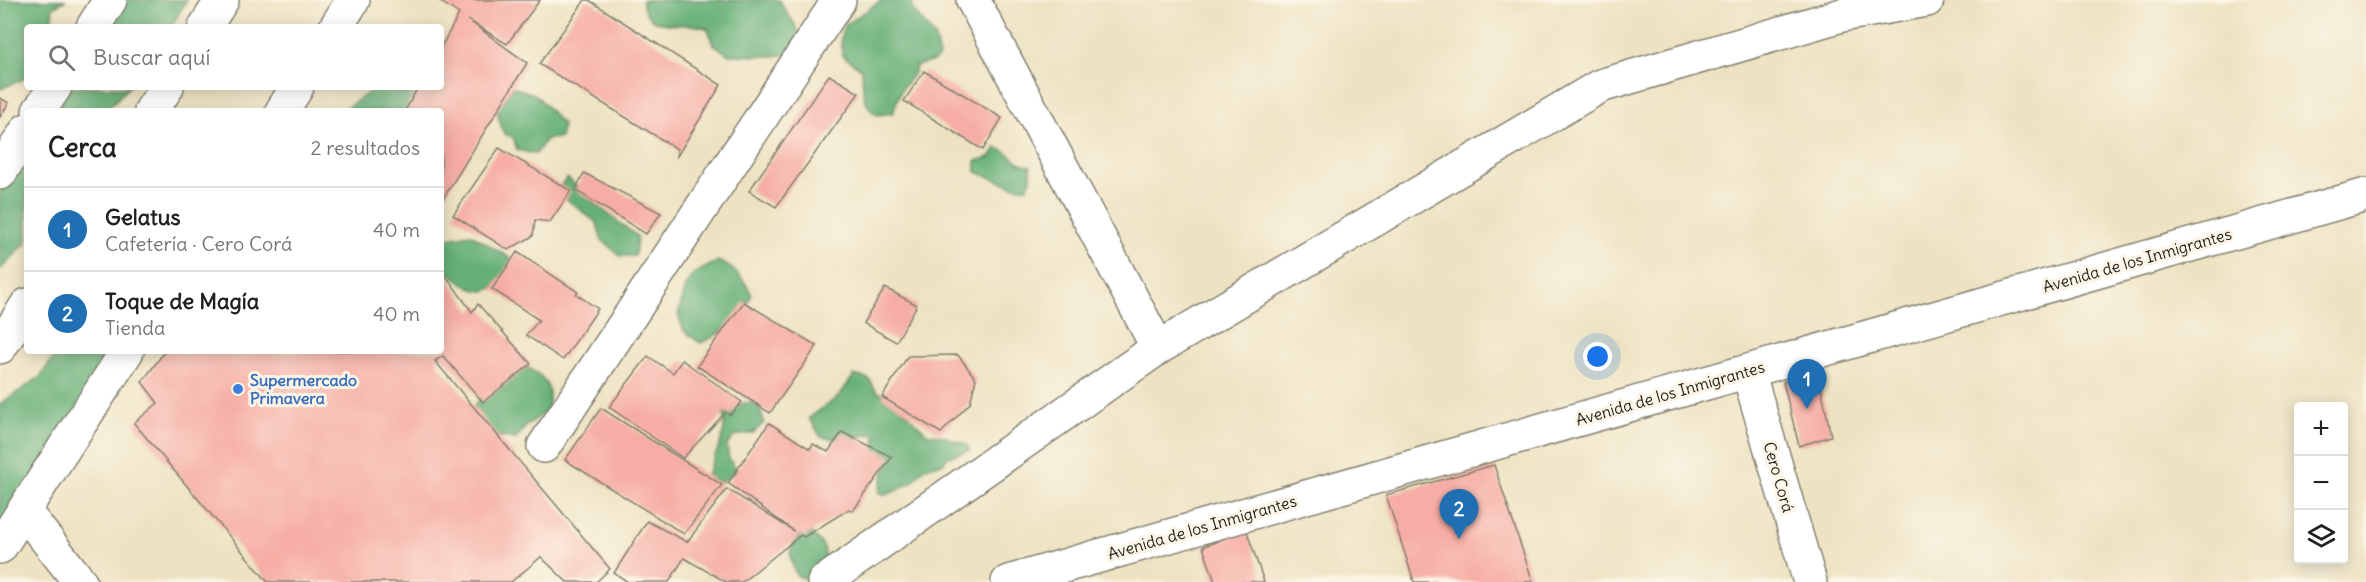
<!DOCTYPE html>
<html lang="es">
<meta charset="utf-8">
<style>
:root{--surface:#fff;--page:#f2f2f2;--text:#202124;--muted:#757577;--line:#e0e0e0;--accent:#1f6fb2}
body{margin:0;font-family:Delius,sans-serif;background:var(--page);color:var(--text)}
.controls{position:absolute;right:18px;bottom:18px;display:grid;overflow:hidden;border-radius:6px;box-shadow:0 3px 15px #0003}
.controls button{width:54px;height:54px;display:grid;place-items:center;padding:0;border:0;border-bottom:2px solid var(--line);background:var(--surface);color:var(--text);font:30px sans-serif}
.you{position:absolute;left:1598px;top:357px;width:21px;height:21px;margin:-15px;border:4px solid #fff;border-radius:50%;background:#1a73e8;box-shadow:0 0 0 9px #1a73e833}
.badge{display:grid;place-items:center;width:39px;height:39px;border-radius:50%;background:var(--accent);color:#fff;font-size:20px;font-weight:700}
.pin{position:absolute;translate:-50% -50px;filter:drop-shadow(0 2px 3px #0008)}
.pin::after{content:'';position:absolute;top:32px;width:21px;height:18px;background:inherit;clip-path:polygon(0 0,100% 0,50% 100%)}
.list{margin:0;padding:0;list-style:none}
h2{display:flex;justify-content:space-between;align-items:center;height:78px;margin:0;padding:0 24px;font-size:26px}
h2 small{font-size:20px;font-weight:400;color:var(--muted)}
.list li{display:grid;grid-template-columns:39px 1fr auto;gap:18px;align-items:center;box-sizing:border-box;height:84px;padding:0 24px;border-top:2px solid var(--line)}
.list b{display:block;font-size:22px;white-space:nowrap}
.list p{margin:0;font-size:20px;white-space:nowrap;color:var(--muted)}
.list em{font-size:20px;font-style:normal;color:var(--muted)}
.icon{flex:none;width:33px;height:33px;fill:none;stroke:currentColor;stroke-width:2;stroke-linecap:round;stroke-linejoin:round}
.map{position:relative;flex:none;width:2366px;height:582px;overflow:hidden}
.search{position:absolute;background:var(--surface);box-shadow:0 3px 15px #0003;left:24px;top:24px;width:420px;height:66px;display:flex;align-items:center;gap:15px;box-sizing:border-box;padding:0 21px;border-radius:6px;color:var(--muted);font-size:22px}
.panel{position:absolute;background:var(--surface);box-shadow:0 3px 15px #0003;left:24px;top:108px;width:420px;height:246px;border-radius:6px}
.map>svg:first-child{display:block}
.forest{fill:#66b078;stroke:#41664a;stroke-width:1.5}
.building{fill:#f6ada5}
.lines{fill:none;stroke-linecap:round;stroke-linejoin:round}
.minor-casing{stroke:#848070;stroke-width:36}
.highway-casing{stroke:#848070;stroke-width:36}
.minor{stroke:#fff;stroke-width:33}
.highway{stroke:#fff;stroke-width:33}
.shop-dot{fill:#3f7fe0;stroke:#fcf5e5;stroke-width:2}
.labels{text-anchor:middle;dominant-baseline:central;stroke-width:6;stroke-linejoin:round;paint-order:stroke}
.street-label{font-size:16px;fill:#1c1c1c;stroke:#fcf5e5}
.shop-label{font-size:16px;font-weight:bold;fill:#366cbe;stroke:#fcf5e5;text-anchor:start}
</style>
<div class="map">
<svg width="2366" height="582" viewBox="0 0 2366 582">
<rect width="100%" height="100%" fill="#fcf5e5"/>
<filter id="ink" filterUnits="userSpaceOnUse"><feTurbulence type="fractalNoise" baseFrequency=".0167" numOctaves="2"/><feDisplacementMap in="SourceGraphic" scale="12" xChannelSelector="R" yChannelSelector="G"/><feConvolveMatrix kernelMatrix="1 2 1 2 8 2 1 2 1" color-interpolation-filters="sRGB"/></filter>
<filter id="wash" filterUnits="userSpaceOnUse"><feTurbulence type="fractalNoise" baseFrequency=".008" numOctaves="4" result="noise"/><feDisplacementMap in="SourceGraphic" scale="24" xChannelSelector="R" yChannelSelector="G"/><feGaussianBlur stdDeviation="1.35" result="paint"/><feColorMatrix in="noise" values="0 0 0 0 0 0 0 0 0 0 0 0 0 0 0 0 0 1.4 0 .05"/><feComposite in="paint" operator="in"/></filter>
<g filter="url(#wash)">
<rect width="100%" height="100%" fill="#ede3c3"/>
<g class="forest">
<polygon points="1,0 66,0 53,7 51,27 27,27 27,75 24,79 0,89"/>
<polygon points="108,0 187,0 171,27 98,27"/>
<path d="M642,0h138c10,26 28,24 12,54l-21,2 -42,-1 -16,-11 -5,-15c-19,-11 -63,8 -66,-29z"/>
<path d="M882,0h32l-3,7 24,30 4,20 -5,4 -18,5c-3,15 -11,15 -15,25 -3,7 -6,15 -8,22l-16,2c-16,-11 -14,-27 -15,-45l-20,-15 -1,-19 3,-10z"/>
<polygon points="54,87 129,87 105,111 40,111"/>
<polygon points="377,87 434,87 422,111 342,111"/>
<path d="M513,87l23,8 27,30 -3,13 -14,1 -10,15 -19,-4 -4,-13 -9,-3c-12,-31 -6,-22 9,-47z"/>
<polygon points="27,137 27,242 0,270 0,192"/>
<path d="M996,148c18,4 14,14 35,18v14l-4,8 -14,-2 -37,-14v-11l14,-4z"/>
<polygon points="568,178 595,204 637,236 635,256 620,256 601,239 597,223 562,196 562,183"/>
<path d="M471,234l39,24 2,13c-6,5 -12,12 -18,16 -19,13 -40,-10 -53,-23v-25z"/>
<path d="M718,261c15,6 27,19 34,34 -10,21 -30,40 -52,48l-16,-12 -6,-16 7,-29 8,-12z"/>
<polygon points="58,351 124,351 0,542 0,404 40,377"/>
<path d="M520,364c24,11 33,19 28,46l-22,16 -10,13 -29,-4 -19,-19 12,-18z"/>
<path d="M854,375l15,4 8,13c21,7 34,28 51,42 15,-1 24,7 38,10l4,6 -22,7 -5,6 -19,5 -9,12 -17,10 -12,5 -7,-3 6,-24 -7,-10 -4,-24c-8,0 -12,2 -19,4 -12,3 -23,1 -34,-1l-12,-19 30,-22z"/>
<path d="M751,402l8,4 5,17 -11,10 -19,3 -7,10 2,13 8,11 -16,12 -15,-4c7,-22 21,-40 18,-64l16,-10z"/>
<path d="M807,530c21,15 22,23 12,47l-13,2 -10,-4c-9,-24 -9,-29 11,-45z"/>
</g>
<g id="blocks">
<g class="building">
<polygon points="438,0 540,0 507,44 468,20 527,63 441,202 441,111 405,111 418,87 441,87 441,47 459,14"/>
<polygon points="585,0 589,0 721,85 677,156 677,149 539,64"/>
<polygon points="924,71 1002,118 983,150 904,101"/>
<polygon points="829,75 859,93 776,207 749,191"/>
<polygon points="0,98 9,103 0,117"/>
<polygon points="499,148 571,191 550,222 535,220 533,236 508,250 453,215"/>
<polygon points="584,173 661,213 646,234 575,190"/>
<polygon points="517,252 578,292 576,294 598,309 563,360 526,335 539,320 492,289"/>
<polygon points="441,269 472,312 478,304 531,364 483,402 443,356 435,361 610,569 596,582 567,582 541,557 511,582 268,582 134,423 158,403 142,382 165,351 441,351"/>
<polygon points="885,288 917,305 896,342 863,323"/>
<polygon points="744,302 817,346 770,413 697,366"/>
<polygon points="958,355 976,379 970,403 941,433 882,397 908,356"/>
<polygon points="648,356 673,373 682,360 742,402 730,415 726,412 724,414 683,458 609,407"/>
<polygon points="1818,372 1831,436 1799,446 1783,382"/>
<polygon points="601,408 722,485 684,534 565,460"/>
<polygon points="769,423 810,449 813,444 828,452 842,432 892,457 853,511 849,509 804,537 801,535 742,582 726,582 684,558 669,582 628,582 614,573 647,521 687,542 727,489 794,531 728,483"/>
<polygon points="1494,465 1533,582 1414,582 1386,495"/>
<polygon points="1246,529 1264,582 1215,582 1203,547"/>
</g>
</g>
</g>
<g filter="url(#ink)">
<use href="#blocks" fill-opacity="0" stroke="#848070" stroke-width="1.5"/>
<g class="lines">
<g class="minor-casing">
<g id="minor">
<polyline points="973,0 1158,348"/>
<polyline points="93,27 110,0"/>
<polyline points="336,27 353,0"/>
<polyline points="39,111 55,87"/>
<polyline points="282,111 297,87"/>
<polyline points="0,173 27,130"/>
<polyline points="1748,371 1810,582"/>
<polyline points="544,446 839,0"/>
<polyline points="24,511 80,582"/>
<polyline points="0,547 127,351"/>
<polyline points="824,582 1158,348 1600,86 1842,15 1927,0"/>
<polyline points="1008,582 2366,195"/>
</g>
</g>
<g class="highway-casing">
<g id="highway">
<polyline points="205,27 222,0"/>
<polyline points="151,111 167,87"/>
<polyline points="0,347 27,305"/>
</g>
</g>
<use href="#minor" class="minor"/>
<use href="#highway" class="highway"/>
</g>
</g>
<circle class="shop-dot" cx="238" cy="389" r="6"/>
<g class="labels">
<g class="street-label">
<text transform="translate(2137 260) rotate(-16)">Avenida de los Inmigrantes</text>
<text transform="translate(1670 393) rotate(-16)">Avenida de los Inmigrantes</text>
<text transform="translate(1779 477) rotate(74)">Cero Corá</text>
<text transform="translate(1202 527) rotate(-16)">Avenida de los Inmigrantes</text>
</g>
<g class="shop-label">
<text x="250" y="380">Supermercado<tspan x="250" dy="18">Primavera</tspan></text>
</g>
</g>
</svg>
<div class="controls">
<button>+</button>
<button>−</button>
<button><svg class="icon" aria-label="layers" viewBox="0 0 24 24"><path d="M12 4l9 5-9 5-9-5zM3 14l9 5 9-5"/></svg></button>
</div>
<div class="you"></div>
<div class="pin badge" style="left:1807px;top:409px">1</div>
<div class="pin badge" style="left:1459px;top:539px">2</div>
<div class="search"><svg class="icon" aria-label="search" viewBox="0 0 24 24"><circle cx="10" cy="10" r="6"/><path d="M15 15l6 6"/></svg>Buscar aquí</div>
<section class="panel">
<h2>Cerca<small>2 resultados</small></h2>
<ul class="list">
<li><span class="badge">1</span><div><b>Gelatus</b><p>Cafetería · Cero Corá</p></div><em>40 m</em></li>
<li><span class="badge">2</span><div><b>Toque de Magía</b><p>Tienda</p></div><em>40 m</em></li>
</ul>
</section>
</div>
